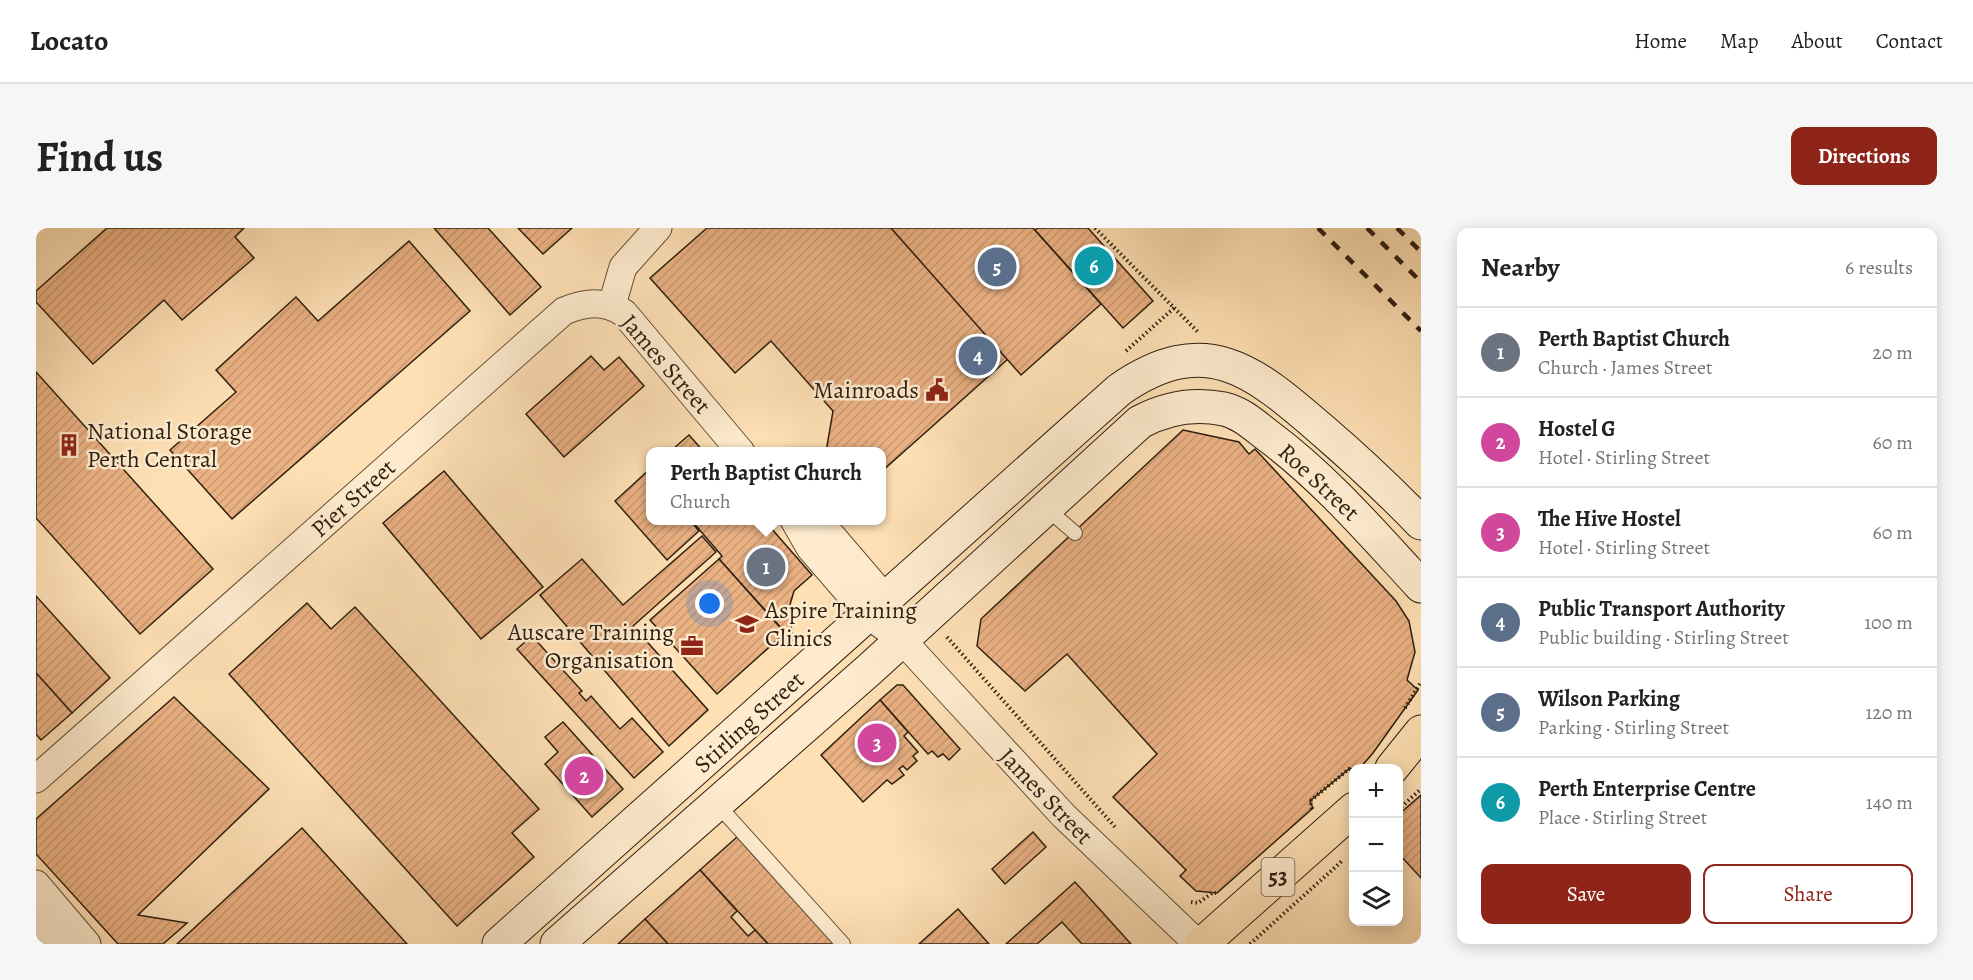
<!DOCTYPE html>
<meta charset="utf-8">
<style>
:root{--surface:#fff;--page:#f6f6f6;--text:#222;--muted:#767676;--line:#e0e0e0;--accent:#8f2418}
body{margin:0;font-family:Alegreya,serif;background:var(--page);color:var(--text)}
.controls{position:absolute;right:18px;bottom:18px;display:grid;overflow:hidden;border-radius:12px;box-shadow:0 3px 15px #0003}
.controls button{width:54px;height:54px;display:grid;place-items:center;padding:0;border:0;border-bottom:2px solid var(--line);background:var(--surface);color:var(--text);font:30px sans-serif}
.you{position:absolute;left:674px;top:376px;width:21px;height:21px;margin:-15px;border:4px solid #fff;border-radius:50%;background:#1a73e8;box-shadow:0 0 0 9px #1a73e833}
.badge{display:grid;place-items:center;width:39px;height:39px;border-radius:50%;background:var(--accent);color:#fff;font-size:20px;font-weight:700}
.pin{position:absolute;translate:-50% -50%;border:3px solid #fff;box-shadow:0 2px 6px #0006}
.popup{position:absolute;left:610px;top:219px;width:240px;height:78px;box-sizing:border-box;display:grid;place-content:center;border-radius:12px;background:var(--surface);filter:drop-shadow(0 2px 4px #0005);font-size:20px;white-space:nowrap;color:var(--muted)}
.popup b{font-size:22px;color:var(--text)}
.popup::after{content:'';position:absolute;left:50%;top:100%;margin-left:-12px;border:12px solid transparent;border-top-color:var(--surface)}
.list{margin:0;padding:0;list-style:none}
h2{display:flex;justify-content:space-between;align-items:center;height:78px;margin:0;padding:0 24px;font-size:26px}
h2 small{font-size:20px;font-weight:400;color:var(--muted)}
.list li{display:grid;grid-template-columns:39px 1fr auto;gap:18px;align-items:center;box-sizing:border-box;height:90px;padding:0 24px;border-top:2px solid var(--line)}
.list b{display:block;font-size:22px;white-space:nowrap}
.list p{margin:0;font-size:20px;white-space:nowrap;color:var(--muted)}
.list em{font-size:20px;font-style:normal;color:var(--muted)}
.actions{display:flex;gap:12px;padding:18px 24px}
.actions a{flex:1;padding:14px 0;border:2px solid var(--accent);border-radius:12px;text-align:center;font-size:21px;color:var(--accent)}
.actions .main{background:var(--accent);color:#fff}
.icon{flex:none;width:33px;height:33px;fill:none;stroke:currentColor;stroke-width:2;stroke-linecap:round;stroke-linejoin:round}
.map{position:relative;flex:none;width:1385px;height:716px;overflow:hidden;border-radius:12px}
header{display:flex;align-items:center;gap:36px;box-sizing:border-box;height:84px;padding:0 30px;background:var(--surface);border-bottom:2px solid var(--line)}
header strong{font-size:28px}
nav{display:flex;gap:33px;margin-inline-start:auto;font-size:21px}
.intro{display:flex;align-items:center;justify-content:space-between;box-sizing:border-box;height:144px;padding:0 36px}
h1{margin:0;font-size:42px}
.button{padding:15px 27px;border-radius:12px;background:var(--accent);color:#fff;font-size:21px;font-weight:700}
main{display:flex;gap:36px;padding:0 36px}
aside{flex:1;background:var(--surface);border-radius:12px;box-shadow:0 3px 15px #0003}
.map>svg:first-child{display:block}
.building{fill:url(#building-hatch);stroke:#2e1f10;stroke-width:1.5}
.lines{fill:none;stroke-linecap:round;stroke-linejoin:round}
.lane-casing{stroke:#624f39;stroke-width:16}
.street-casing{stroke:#624f39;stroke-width:29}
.secondary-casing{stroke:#2e1f10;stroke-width:35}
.primary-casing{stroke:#2e1f10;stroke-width:35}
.path{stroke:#2e1f10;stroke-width:4;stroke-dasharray:1.5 3;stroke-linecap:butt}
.lane{stroke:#feebce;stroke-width:14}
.street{stroke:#feebce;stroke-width:27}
.secondary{stroke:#feebce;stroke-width:33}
.primary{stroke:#fee0b4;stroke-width:33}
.rail{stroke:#2e1f10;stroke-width:4.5;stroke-dasharray:10 10;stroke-linecap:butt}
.labels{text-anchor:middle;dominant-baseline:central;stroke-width:5;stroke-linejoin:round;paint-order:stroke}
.shield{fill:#feebce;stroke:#6c5c49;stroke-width:1.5}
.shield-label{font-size:22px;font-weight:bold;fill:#2e1f10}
.street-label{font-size:24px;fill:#2e1f10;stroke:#feebce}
.poi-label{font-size:24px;fill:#2e1f10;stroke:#feebce;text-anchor:end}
</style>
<header>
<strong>Locato</strong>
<nav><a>Home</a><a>Map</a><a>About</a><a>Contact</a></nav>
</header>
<div class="intro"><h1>Find us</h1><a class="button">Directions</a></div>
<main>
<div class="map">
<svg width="1385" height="716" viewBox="0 0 1385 716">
<defs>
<pattern id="building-hatch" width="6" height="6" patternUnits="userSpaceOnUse" patternTransform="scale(1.5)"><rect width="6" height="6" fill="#eab183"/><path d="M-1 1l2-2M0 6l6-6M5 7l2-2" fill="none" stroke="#c99870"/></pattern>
</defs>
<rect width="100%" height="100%" fill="#fee0b4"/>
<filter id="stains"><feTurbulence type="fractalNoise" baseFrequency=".00333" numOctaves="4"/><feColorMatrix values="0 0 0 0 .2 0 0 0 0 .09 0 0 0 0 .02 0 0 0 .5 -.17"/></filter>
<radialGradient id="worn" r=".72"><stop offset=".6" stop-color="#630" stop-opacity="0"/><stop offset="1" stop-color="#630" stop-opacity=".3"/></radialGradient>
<g class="building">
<polygon points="71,0 208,0 199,9 218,30 146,92 128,72 57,136 0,74 0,63"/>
<polygon points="398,0 452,0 505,59 474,87"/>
<polygon points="482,0 536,0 507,26"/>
<polygon points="671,0 855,0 972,131 846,243 846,224 790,224 797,183 735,113 699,145 614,50"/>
<polygon points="855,0 997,0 1065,76 985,147"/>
<polygon points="1002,0 1052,0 1117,73 1087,100 999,2"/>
<polygon points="373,13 434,83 196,291 134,222 200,164 180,142 260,69 282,93"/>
<polygon points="555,128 568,142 583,129 608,158 528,229 490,186"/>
<polygon points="0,144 177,341 104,406 0,290"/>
<polygon points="1147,202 1203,214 1213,226 1219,221 1360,373 1373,393 1379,424 1371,452 1382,462 1337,525 1324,540 1313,541 1274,573 1277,580 1181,665 1160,663 1144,648 1150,642 1077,569 1121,526 1031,426 989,463 941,418 945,391"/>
<polygon points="653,207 668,224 634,224 646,213"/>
<polygon points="614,241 614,292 654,292 663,303 631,332 579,273"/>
<polygon points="408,243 507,359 445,411 347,295"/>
<polygon points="655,292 728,292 776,347 758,363 753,380 757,413 683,331 686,328"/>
<polygon points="666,308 680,324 597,398 672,482 633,518 504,367 546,331 587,377"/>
<polygon points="683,331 749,405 681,466 614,392"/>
<polygon points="0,368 74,450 36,485 0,445"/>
<polygon points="271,375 295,401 319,379 503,581 476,605 498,629 421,698 193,446"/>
<polygon points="496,408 546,463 543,465 550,473 555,468 584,501 596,490 627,524 598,550 481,421"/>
<polygon points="0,445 36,485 5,512 0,506"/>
<polygon points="861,457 867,457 924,521 913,532 907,526 902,529 896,523 892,526 844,472"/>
<polygon points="138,469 233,561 102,687 151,695 127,716 82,716 0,626 0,591"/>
<polygon points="844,472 872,504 868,508 882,524 877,528 881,533 871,542 867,538 863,541 868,547 856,556 851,552 827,574 785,527"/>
<polygon points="527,494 587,561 556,589 509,536 522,524 509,509"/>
<polygon points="1385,567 1385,650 1362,625 1362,587"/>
<polygon points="266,600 371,716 141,716"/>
<polygon points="997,604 1010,619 969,656 956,641"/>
<polygon points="701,609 798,716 732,716 664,642"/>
<polygon points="664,642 701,683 695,689 712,708 719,702 732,716 632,716 609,691"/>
<polygon points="1039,654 1095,716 1046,716 1026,694 1001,716 970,716"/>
<polygon points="922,681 953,716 883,716"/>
<polygon points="609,691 632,716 582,716"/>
</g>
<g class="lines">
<g class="lane-casing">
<g id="lane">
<polyline points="1010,280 1039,305"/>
<polyline points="681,576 807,716"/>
</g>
</g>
<g class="street-casing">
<g id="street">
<polyline points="576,77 587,39 622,0"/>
<polyline points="758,292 774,320 831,386 866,412 1027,587 1162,716"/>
<polyline points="778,292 789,300 849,370 857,391"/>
<path d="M0,551l528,-468c22,-9 40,-11 60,2l117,139"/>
<polyline points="0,656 51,716"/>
<polyline points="0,689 23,716"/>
</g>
</g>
<g class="secondary-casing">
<g id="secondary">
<path d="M463,716l620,-554c86,-60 134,-20 202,39 35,30 68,61 100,94"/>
<path d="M521,716l313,-275 270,-247c26,-14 55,-19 84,-13 17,4 30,16 43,26 58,43 105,98 154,151"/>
</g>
</g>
<g class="primary-casing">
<g id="primary">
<polyline points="1356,540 1385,504"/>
<polyline points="1166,716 1318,581"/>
</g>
</g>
<g class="path">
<polyline points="1059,0 1162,104"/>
<polyline points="1090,123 1139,79"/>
<polyline points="911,409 1079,599"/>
<polyline points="1369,480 1385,454"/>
<polyline points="1276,581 1274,573 1313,541 1318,543"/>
<polyline points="1362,582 1385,561"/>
<polyline points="1155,674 1162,675 1176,665 1180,665"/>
<polyline points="1214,716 1306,633"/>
</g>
<use href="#lane" class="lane"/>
<use href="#street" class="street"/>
<use href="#secondary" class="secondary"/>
<use href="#primary" class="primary"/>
<g class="rail">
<polyline points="1282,0 1385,103"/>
<polyline points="1331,0 1385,54"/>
<polyline points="1361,0 1385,24"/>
<polyline points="1383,0 1385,2"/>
</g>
</g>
<defs>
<g id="civic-bare" transform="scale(1.8)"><path d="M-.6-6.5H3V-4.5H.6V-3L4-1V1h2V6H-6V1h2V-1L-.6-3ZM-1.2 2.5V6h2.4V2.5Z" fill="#8f2418" stroke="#feebce" stroke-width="2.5" paint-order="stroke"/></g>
<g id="building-bare" transform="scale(1.8)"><path d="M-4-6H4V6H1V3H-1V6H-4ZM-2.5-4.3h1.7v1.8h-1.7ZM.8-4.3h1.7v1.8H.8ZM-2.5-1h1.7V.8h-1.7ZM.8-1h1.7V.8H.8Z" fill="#8f2418" stroke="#feebce" stroke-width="2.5" paint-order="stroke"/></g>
<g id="university-bare" transform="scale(1.8)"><path d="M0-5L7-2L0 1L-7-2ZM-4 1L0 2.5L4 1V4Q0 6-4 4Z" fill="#8f2418" stroke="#feebce" stroke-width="2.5" paint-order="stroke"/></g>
<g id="office-bare" transform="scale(1.8)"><path d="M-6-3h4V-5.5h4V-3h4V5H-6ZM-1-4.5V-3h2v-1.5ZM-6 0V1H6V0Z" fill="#8f2418" stroke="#feebce" stroke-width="2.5" paint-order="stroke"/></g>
</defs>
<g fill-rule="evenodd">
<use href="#civic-bare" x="901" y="162"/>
<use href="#building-bare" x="33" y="217"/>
<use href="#university-bare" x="711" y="396"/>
<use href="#office-bare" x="656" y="418"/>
</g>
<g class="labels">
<rect class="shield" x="1225.5" y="630" width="33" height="38" rx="4.5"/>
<g class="shield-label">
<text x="1242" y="649">53</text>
</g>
<g class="street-label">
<text transform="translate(630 136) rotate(49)">James Street</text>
<text transform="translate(1283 254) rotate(43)">Roe Street</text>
<text transform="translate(317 270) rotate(-42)">Pier Street</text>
<text transform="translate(713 494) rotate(-42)">Stirling Street</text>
<text transform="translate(1010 568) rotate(46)">James Street</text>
</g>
<g class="poi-label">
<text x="883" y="162">Mainroads</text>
<text x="51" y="203" text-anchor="start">National Storage<tspan x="51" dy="28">Perth Central</tspan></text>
<text x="729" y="382" text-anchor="start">Aspire Training<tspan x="729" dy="28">Clinics</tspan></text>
<text x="638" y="404">Auscare Training<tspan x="638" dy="28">Organisation</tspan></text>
</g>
</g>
<rect width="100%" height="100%" filter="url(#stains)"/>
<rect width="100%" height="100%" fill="url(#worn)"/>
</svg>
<div class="controls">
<button>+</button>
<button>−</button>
<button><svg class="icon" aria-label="layers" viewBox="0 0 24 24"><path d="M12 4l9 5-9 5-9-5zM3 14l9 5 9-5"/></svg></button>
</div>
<div class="you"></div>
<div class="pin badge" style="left:730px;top:339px;background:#6b7280">1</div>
<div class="popup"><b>Perth Baptist Church</b>Church</div>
<div class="pin badge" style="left:548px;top:548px;background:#d1479c">2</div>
<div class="pin badge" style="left:841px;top:515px;background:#d1479c">3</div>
<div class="pin badge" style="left:942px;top:128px;background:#5c6f8a">4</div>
<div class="pin badge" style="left:961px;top:39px;background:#5c6f8a">5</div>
<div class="pin badge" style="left:1058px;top:38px;background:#0f9aa8">6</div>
</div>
<aside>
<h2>Nearby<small>6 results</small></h2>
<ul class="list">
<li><span class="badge" style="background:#6b7280">1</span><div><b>Perth Baptist Church</b><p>Church · James Street</p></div><em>20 m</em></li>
<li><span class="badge" style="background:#d1479c">2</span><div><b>Hostel G</b><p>Hotel · Stirling Street</p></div><em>60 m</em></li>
<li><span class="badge" style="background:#d1479c">3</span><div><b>The Hive Hostel</b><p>Hotel · Stirling Street</p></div><em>60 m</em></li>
<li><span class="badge" style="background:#5c6f8a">4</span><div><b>Public Transport Authority</b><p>Public building · Stirling Street</p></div><em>100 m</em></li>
<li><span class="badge" style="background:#5c6f8a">5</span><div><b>Wilson Parking</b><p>Parking · Stirling Street</p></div><em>120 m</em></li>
<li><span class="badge" style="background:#0f9aa8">6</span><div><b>Perth Enterprise Centre</b><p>Place · Stirling Street</p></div><em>140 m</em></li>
</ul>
<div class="actions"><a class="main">Save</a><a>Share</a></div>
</aside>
</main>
